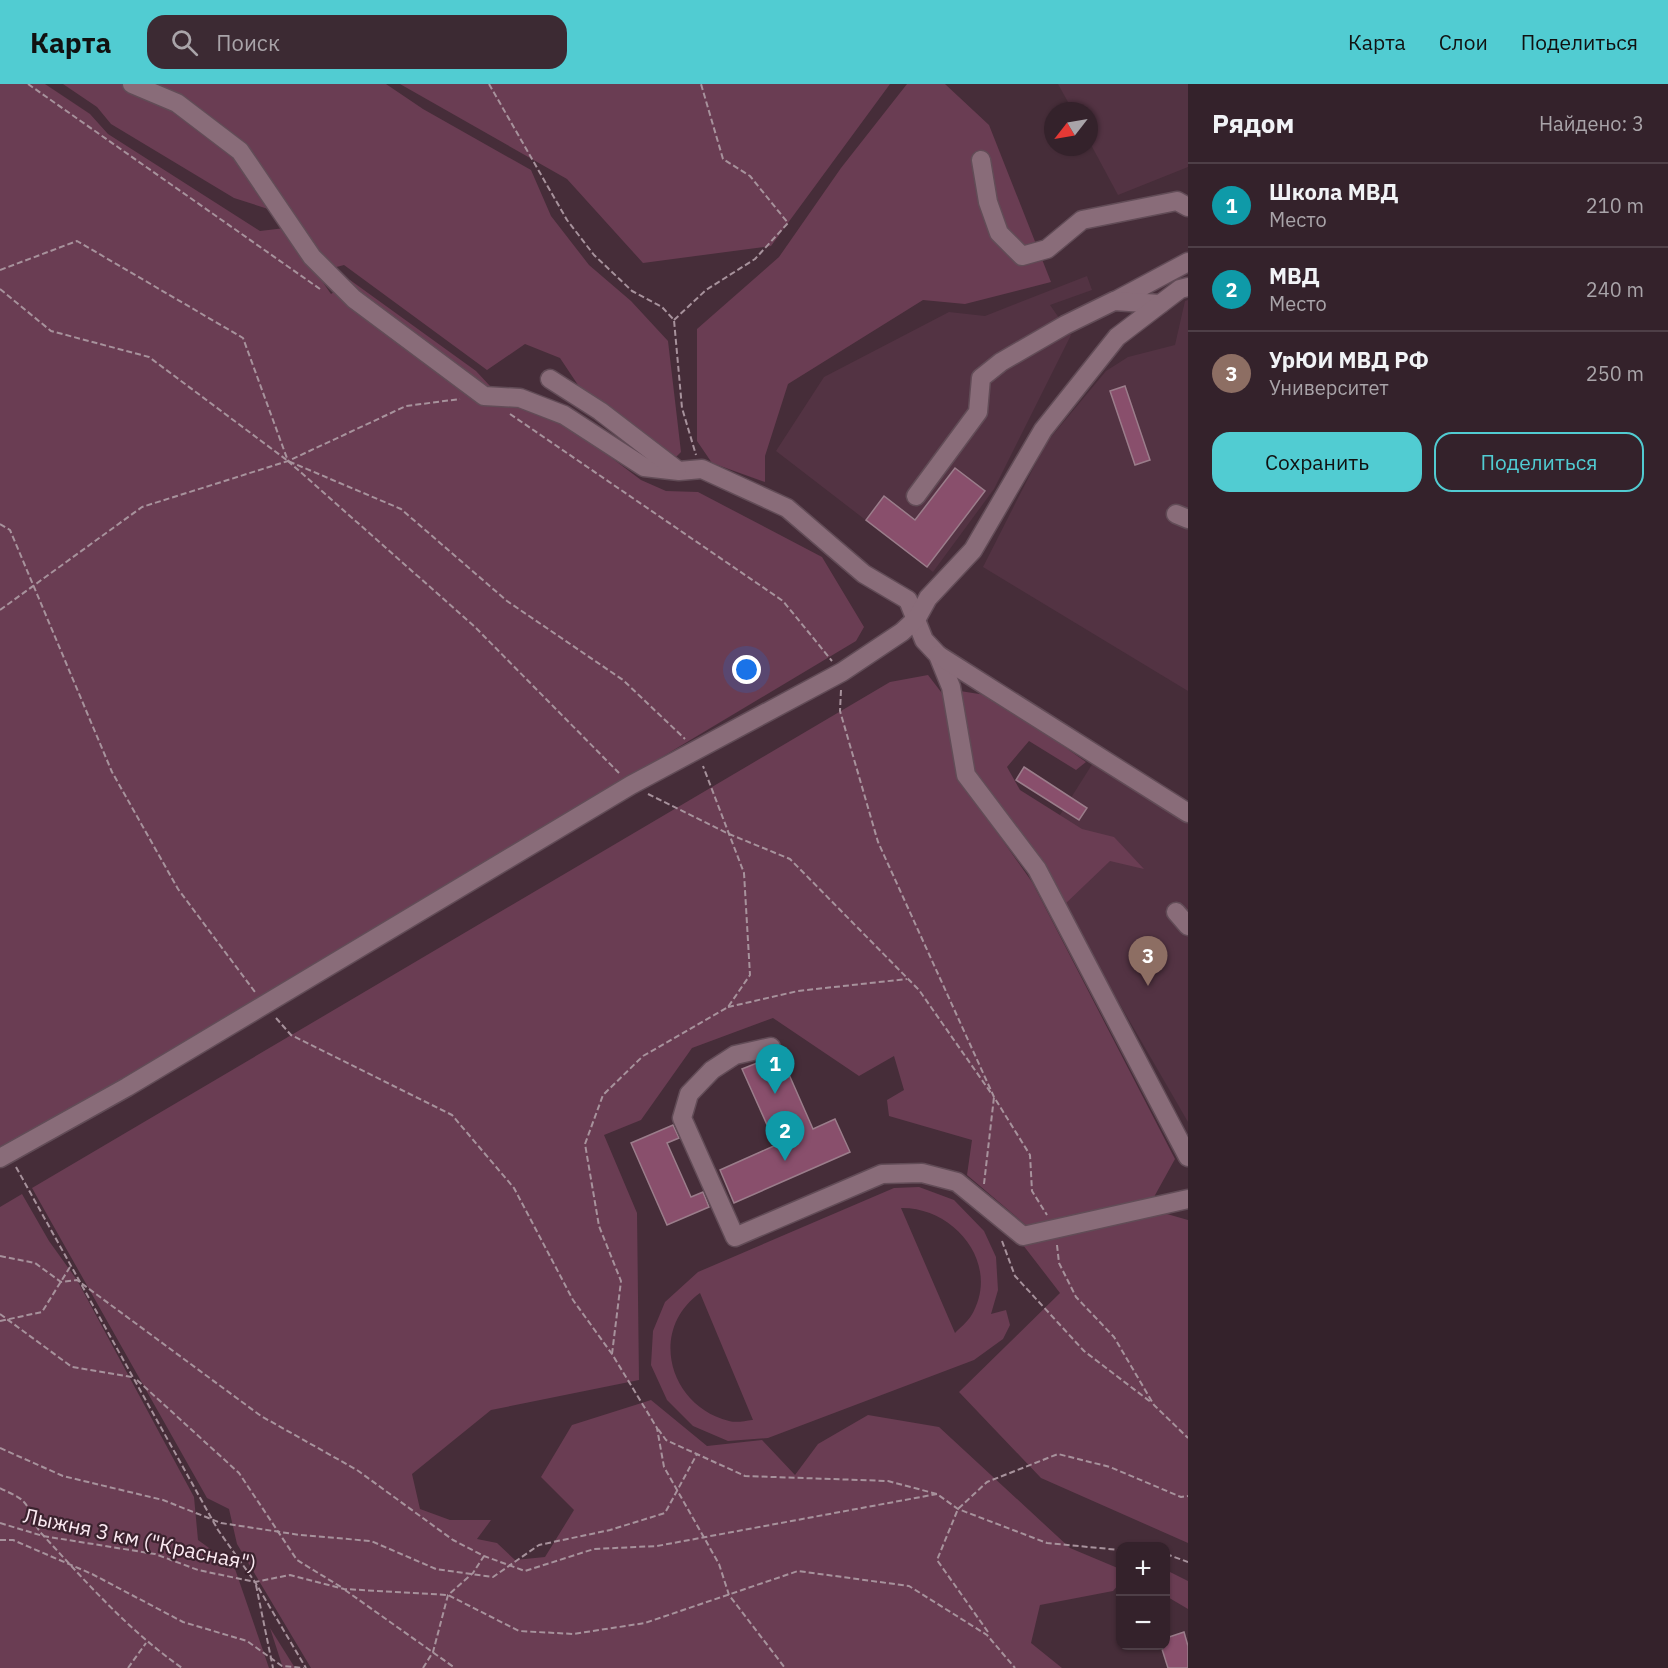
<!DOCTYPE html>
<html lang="ru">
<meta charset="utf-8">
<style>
:root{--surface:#34222b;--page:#3c2a33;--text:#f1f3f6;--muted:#a9a4a9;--line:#4e3f47;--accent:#51ccd2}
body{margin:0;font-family:"IBM Plex Sans",sans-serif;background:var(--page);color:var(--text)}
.controls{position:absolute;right:18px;bottom:18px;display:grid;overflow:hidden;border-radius:12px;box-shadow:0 2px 4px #0004}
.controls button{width:54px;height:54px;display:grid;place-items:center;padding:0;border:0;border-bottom:2px solid var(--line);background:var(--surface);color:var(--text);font:30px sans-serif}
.compass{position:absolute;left:1044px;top:18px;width:54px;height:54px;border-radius:50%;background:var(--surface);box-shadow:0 2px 4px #0004;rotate:239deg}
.you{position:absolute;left:747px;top:586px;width:21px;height:21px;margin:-15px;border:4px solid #fff;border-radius:50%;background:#1a73e8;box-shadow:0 0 0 9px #1a73e833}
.badge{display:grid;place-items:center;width:39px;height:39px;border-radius:50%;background:var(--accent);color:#fff;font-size:20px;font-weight:700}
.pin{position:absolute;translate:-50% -50px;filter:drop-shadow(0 2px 3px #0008)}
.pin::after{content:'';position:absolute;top:32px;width:21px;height:18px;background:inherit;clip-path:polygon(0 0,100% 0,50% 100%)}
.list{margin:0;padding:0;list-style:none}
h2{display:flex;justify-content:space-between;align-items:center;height:78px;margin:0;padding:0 24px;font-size:26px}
h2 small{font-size:20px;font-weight:400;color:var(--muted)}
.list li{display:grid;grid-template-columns:39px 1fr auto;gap:18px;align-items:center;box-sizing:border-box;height:84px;padding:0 24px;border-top:2px solid var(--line)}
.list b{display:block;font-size:22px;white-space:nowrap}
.list p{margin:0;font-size:20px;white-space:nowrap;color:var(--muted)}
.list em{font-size:20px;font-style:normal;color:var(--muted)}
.actions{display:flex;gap:12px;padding:18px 24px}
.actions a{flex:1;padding:14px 0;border:2px solid var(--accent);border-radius:18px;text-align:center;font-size:21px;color:var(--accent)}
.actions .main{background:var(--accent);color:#111}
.icon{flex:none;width:33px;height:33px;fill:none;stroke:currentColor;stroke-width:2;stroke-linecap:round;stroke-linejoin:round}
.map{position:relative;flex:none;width:1188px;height:1584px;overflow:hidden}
header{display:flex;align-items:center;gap:36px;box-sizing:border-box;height:84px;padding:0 30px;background:var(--accent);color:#111}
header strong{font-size:28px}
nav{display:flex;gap:33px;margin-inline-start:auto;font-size:21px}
.search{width:420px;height:54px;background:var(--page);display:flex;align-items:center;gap:15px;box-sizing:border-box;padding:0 21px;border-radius:18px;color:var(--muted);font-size:22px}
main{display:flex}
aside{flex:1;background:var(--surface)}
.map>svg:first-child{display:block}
.built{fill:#533343}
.green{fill:#6a3d53;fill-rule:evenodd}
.building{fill:#894f6c;stroke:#9b7d8b;stroke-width:1.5}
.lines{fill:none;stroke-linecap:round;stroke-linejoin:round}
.minor-casing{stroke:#624c57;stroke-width:21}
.path{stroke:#a7929c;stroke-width:2;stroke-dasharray:6 3;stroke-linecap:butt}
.minor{stroke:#896c79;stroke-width:18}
.labels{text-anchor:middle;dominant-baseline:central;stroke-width:4.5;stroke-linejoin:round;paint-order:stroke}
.street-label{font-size:21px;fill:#fae9f1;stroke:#3c232f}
</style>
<header>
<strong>Карта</strong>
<div class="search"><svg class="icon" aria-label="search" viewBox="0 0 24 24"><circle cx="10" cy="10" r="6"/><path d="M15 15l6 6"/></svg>Поиск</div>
<nav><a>Карта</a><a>Слои</a><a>Поделиться</a></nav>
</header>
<main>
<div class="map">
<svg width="1188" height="1584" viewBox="0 0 1188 1584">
<rect width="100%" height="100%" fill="#462d39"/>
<g class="built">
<polygon points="1058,0 1188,0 1188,83 1118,111 1089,57 1089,27 1073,27"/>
<polygon points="1087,192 1092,206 1050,221 1071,251 994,405 933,488 776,367 824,293 949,228 985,232"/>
<polygon points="1188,216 1188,607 983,483 1046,359 1106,287 1128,273 1175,261 1185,217"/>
<polygon points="1093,679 1188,739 1188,1038 1063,822 1036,769"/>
</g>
<g class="green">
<polygon points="0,0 45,0 90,30 108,50 260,147 285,144 331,210 350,196 476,287 504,317 572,344 641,396 666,407 698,408 822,473 864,543 856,557 197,951 0,1065"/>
<polygon points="63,0 386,0 423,25 531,86 551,132 589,181 631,217 668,257 681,368 673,376 586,313 560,274 525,260 487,286 344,181 329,185 287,131 234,114 111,40 97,23"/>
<polygon points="400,0 890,0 771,162 643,179 567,95"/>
<polygon points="907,0 945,0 989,41 1051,198 965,220 923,216 788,300 765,372 765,398 712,379 697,357 697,245 779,173 841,84"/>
<polygon points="928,591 948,617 958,693 1032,798 1175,1075 1154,1113 1027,1142 967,1091 972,1056 889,1032 887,1016 904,1006 894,972 859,992 773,934 692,964 641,1036 604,1051 637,1129 639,1296 491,1326 412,1390 420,1425 450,1436 491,1436 477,1455 497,1459 515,1476 545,1473 574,1426 541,1393 572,1341 651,1316 707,1362 762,1356 795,1391 818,1360 868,1331 939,1343 1070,1464 1120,1485 1120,1499 1113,1507 1040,1521 1031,1559 1062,1584 311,1584 237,1460 229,1425 207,1414 32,1104 890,598"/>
<polygon points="960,607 992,612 1086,678 1076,686 1029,657 1007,683 1020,706 1082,745 1114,753 1144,785 1110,777 1063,822 972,690"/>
<path d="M919,1103l35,13 30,31 12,26 2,33 -7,24 15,-4 4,15 -7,14 -29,21 -206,78 -40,3 -35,-15 -26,-26 -16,-35 2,-34 12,-29 33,-30 196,-84zM901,1124c54,-1 101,57 70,108 -4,6 -11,12 -16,17zM700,1209l53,127h-1c-7,1 -16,3 -23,1 -60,-15 -81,-91 -29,-128z"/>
<polygon points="22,1110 49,1157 77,1196 194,1413 198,1456 234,1482 269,1584 0,1584 0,1123"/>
<polygon points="1153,1126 1188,1136 1188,1459 1041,1394 959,1308 1060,1209 1023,1161"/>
<polygon points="1166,1486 1188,1497 1188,1525 1166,1512"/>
<polygon points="270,1544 295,1584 283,1584"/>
</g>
<g class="building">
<polygon points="1125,302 1150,376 1135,381 1110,307"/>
<polygon points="955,384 985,407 927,483 866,436 884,412 915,436"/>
<polygon points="1024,683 1087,724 1079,736 1016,696"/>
<polygon points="780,970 813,1045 835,1035 850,1068 734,1119 720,1086 776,1061 742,985"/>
<polygon points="673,1041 679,1054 667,1059 691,1113 703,1108 709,1123 667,1141 631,1059"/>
<polygon points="1184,1548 1188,1562 1188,1584 1168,1584 1161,1562 1166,1562 1166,1554"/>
</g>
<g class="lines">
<g class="minor-casing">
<g id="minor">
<polyline points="132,0 177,19 240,67 312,173 354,215 484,312 520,314 564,331 644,383 679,387 702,385 787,424 864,490 908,516 924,556 938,571 951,603 966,691 1037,785 1188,1073"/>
<polyline points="981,76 988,118 999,149 1022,172 1047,165 1082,136 1177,117 1188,123"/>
<polyline points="1115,217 1188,178"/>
<polyline points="550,295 600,327 677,386"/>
<polyline points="916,412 978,328 981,294 1001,278 1065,241 1114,217 1160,220"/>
<polyline points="1176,430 1188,435"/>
<polyline points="938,571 1188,729"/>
<polyline points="1176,828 1188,842"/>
<polyline points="771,963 735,971 712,986 689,1010 682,1034 735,1153 882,1090 922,1089 957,1098 1023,1152 1188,1115"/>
<polyline points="0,1074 127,1003 631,701 842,588 902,548 917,534 928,514 973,466 1043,346 1117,253 1180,205 1188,203"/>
</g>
</g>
<g class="path">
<polyline points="28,0 320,205"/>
<polyline points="489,0 567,136 594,171 632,207 662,223 674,236 682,324 696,371"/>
<polyline points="0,186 77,157 243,254 288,377 474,542 619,689"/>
<polyline points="0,205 51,247 149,273 288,377 401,425 507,517 623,596 685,655"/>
<polyline points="674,236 706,206 755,175 788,139 750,92 723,75 701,0"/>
<polyline points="510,330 783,517 832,577"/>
<polyline points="0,440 10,446 112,688 178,805 255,908"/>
<polyline points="0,526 142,423 288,377 406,322 460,315"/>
<polyline points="841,606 840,627 878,758 994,1013 1030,1071 1032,1107 1047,1131"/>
<polyline points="648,710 729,750 790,775 919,906 991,1009"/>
<polyline points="728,923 798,907 907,895"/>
<polyline points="276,934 291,951 452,1031 514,1104 573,1216 612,1270 657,1344 664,1383 719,1480 729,1511 785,1584"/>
<polyline points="16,1083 218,1446 255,1498 306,1584"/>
<polyline points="984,1100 994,1013"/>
<polyline points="1002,1157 1015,1192 1084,1267 1152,1319"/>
<polyline points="1057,1161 1059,1179 1076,1213 1114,1253 1154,1321 1188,1354"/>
<polyline points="0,1172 35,1179 61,1198 77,1196 261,1332 357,1386 453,1456 484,1472 525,1487 594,1465 657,1462 937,1410"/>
<polyline points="0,1230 72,1283 132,1293"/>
<polyline points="0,1237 42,1228 70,1183"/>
<polyline points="612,1270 621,1197 599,1142 585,1060 603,1011 643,972 728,923 750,891 744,789 703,682"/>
<polyline points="137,1296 239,1389 297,1476 341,1503"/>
<polyline points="658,1345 666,1356 745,1392 888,1397 937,1410 958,1425 1047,1459 1120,1466"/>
<polyline points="0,1364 63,1392 163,1416 221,1439 300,1451 371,1457 436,1485 493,1493 539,1461 610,1446 665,1429 697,1370"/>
<path d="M0,1404c7,4 19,8 24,14 8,9 9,23 18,32 44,48 86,96 140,134"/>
<polyline points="0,1439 43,1452 155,1470 198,1486 255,1498 290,1491 344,1505 448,1511 519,1547 573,1550 645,1539 798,1487 909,1502 987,1551 1015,1584"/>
<polyline points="0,1456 13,1456 92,1490 183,1538 247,1557 282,1582 304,1584"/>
<polyline points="1166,1470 1188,1478"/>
<polyline points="256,1501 273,1584"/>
<polyline points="345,1506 455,1584"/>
<polyline points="988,1548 937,1476 958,1425 987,1398 1058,1370 1110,1383 1181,1413 1188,1412"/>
<polyline points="128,1584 146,1559"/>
<polyline points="423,1584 433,1568 448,1511 473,1489 484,1472"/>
</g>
<use href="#minor" class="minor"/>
</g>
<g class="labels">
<g class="street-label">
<text transform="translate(140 1455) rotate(12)">Лыжня 3 км ("Красная")</text>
</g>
</g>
</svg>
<div class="controls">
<button>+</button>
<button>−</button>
</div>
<svg class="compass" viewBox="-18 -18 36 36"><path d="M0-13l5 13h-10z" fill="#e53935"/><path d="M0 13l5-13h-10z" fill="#a9a4a9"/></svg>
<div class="you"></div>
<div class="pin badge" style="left:775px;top:1010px;background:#0f9aa8">1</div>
<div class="pin badge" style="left:785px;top:1077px;background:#0f9aa8">2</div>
<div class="pin badge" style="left:1148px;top:902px;background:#8d6e63">3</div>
</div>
<aside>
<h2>Рядом<small>Найдено: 3</small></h2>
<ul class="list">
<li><span class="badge" style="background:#0f9aa8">1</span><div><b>Школа МВД</b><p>Место</p></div><em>210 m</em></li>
<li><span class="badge" style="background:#0f9aa8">2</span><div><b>МВД</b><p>Место</p></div><em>240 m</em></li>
<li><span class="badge" style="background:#8d6e63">3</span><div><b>УрЮИ МВД РФ</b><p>Университет</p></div><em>250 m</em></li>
</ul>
<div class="actions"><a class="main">Сохранить</a><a>Поделиться</a></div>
</aside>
</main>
